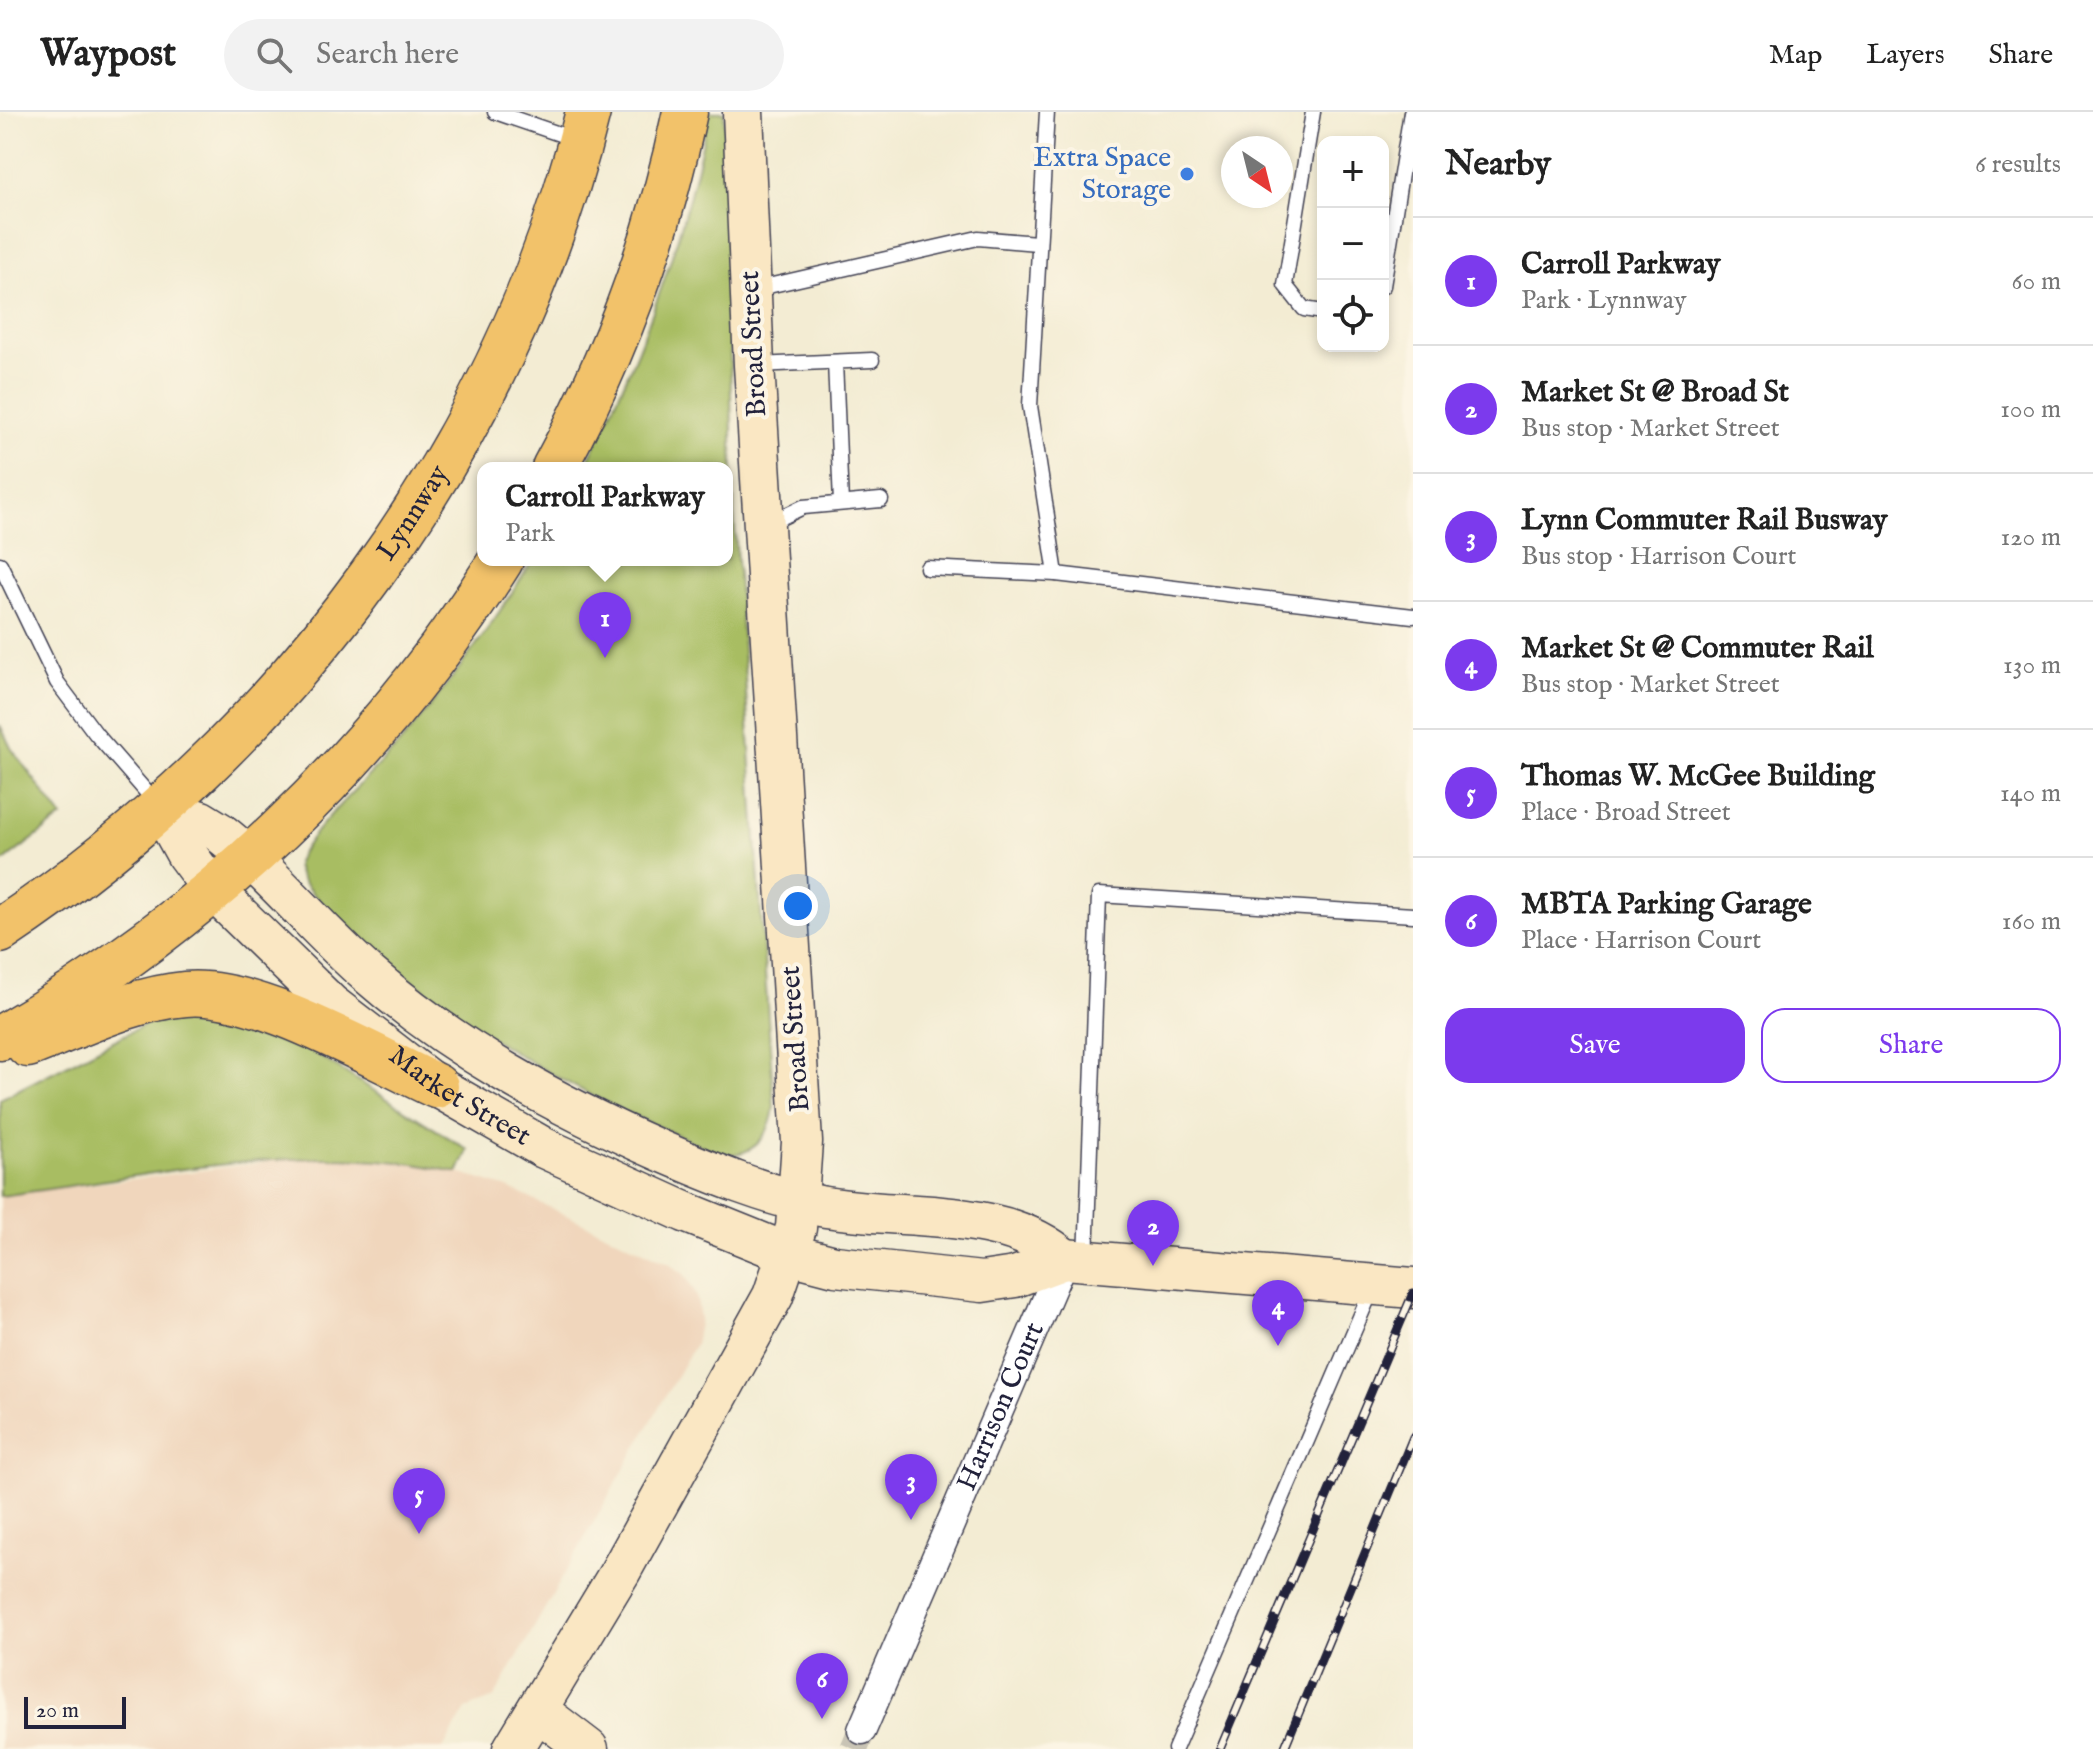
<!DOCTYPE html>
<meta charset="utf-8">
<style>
:root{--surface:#fff;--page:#f2f2f2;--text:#222;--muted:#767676;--line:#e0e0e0;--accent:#7c3aed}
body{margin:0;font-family:"IM FELL English",serif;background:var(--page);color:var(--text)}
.controls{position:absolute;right:24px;top:24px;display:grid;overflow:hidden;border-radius:16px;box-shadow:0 4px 12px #0003}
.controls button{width:72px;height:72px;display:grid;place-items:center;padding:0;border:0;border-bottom:2px solid var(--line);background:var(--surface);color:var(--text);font:40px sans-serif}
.compass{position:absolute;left:1221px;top:24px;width:72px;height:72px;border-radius:50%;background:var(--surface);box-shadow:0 4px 12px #0003;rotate:145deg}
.scale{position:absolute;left:24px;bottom:20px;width:102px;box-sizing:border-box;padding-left:8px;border:4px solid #22223b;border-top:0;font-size:22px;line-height:28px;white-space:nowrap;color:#22223b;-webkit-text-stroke:6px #fcf5e5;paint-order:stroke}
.you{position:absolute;left:798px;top:794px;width:28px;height:28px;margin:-20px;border:6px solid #fff;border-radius:50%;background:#1a73e8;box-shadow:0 0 0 12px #1a73e833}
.badge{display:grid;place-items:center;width:52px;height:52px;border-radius:50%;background:var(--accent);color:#fff;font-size:26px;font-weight:700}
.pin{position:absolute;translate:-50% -66px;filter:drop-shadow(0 2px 4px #0008)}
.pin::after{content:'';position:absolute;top:42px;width:28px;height:24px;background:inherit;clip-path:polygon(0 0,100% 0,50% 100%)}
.popup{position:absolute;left:477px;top:350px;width:256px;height:104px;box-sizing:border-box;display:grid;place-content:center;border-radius:16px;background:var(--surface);filter:drop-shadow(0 2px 6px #0005);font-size:26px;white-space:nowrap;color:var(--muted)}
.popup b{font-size:30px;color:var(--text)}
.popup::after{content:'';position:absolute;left:50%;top:100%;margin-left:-16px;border:16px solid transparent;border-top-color:var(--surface)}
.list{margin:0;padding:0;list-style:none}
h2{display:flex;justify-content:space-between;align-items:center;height:104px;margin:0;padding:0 32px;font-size:34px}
h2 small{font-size:26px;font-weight:400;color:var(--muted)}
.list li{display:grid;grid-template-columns:52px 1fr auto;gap:24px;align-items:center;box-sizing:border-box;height:128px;padding:0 32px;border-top:2px solid var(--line)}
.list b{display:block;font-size:30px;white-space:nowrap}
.list p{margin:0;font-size:26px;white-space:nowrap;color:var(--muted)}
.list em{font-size:26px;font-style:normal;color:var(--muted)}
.actions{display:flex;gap:16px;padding:24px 32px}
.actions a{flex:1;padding:18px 0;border:2px solid var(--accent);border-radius:24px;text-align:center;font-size:28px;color:var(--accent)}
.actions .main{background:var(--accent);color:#fff}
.icon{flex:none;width:44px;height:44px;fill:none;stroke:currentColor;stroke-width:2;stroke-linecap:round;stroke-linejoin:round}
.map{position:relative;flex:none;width:1413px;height:1637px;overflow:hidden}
header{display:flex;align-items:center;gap:48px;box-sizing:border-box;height:112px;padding:0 40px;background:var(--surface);border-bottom:2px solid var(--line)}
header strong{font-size:38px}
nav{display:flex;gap:44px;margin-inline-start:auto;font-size:28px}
.search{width:560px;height:72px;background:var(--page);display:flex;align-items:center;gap:20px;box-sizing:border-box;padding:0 28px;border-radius:44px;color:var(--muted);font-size:30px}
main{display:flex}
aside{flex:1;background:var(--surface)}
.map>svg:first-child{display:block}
.built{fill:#f0d6bc}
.green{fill:#a8bd62;stroke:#65704e;stroke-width:2}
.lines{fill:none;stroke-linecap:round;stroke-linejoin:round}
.street-tunnel{stroke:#c9c4b5;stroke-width:28;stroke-dasharray:28 14;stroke-linecap:butt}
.lane-casing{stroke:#414052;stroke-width:17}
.street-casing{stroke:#414052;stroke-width:31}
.secondary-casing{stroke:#414052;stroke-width:43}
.highway-casing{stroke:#414052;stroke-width:47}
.lane{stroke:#fff;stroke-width:14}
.street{stroke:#fff;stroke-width:28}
.secondary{stroke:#fae7c3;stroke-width:40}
.highway{stroke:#f2c26a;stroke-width:44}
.rail-casing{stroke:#22223b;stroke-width:9}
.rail{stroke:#fcf5e5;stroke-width:6;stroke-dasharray:18;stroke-linecap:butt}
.shop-dot{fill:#3f7fe0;stroke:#fcf5e5;stroke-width:3}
.labels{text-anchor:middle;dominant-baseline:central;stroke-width:8;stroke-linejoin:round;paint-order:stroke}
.shop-label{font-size:28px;fill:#366cbe;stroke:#fcf5e5;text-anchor:end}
.street-label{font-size:28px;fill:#22223b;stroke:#fcf5e5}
</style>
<header>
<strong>Waypost</strong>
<div class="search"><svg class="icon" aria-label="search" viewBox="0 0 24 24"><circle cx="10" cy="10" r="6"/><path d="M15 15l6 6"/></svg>Search here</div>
<nav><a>Map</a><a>Layers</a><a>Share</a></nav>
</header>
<main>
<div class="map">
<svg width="1413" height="1637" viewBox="0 0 1413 1637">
<rect width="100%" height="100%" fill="#fcf5e5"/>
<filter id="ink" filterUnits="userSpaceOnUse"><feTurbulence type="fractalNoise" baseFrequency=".0125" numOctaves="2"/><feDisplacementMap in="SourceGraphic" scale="16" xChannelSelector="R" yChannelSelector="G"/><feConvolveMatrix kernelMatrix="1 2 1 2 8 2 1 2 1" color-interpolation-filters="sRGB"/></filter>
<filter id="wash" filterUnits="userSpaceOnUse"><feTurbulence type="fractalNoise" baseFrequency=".006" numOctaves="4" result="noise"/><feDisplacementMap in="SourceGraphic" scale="32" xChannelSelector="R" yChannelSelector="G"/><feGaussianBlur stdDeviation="1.8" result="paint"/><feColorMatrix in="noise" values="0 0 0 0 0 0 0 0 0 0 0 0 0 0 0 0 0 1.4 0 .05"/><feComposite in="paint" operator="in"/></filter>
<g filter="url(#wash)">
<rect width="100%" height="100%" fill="#f3ecd3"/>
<polygon class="built" points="308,1045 386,1047 458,1061 508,1076 669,1151 685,1163 696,1182 700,1206 695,1232 494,1586 466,1597 443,1637 0,1637 0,1084"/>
<g class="green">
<path d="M709,0h15l10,403 40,591c-2,22 -14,45 -39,48 -20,2 -44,-14 -62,-21 -122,-51 -230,-118 -326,-209 -18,-16 -45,-34 -51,-58 9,-35 84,-98 111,-131 45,-55 88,-114 126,-175h194v-92h-143c58,-114 101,-231 125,-356z"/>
<polygon points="0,613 11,636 62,705 0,752"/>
<path d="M211,900l62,15 195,123 -10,23c-144,-37 -312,4 -458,23v-97l146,-75z"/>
</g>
</g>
<g filter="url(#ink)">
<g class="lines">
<polyline class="street-tunnel" points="854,1637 862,1618"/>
<g class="lane-casing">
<g id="lane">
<polyline points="495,0 577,28"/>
<polyline points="1047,0 1030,294 1056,462"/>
<polyline points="1313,0 1285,173 1304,197 1323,200"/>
<polyline points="1383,174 1411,0"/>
<polyline points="755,177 978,126 1037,131"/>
<polyline points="835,250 841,391"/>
<polyline points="756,253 872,248"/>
<polyline points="770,411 803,395 881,388"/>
<polyline points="0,452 57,570 96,622 156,691"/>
<polyline points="927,456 1056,462 1413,504"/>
<polyline points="1086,1148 1099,783 1413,803"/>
<polyline points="1175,1637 1372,1177"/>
</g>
</g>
<g class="street-casing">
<g id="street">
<path id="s1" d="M862,1618l202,-471"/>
</g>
</g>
<g class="secondary-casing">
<g id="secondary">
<path id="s2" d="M161,696l26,47 26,35 117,114 106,82 108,62 141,64 104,42 46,12 147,16 33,-5 49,-18 349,29"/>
<path d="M161,696l40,13 18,11c54,42 97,97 149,142 87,76 187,130 293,177 51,22 104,44 159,55 78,15 182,-2 244,53"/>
<polyline points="537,1598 588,1637"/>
<polyline points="513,1637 620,1460 773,1184 796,1116 802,1030 754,253 743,0"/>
</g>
</g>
<g class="highway-casing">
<g id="highway">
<path d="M554,356c61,-112 105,-231 131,-356"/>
<path id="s3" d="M0,819c286,-190 506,-484 588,-819"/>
<path d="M0,926c203,-116 377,-280 501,-478"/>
<path d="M28,933c51,-19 103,-46 157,-51 69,-7 186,62 251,92"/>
</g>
</g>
<use href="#lane" class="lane"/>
<use href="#street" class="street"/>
<use href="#secondary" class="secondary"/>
<use href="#highway" class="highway"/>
<g class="rail-casing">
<g id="rail">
<polyline points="1220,1637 1413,1181"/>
<polyline points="1284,1637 1413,1325"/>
</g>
</g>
<use href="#rail" class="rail"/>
</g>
</g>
<circle class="shop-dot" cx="1187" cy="62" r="8"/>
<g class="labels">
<g class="shop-label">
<text x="1171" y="46">Extra Space<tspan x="1171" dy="32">Storage</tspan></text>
</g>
<g class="street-label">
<text transform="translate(754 232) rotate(-93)">Broad Street</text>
<text stroke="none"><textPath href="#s3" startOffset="592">Lynnway</textPath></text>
<text transform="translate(796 927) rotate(-94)">Broad Street</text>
<text stroke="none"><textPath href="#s2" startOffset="420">Market Street</textPath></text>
<text stroke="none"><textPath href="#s1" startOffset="352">Harrison Court</textPath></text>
</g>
</g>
</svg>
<div class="controls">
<button>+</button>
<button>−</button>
<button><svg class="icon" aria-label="locate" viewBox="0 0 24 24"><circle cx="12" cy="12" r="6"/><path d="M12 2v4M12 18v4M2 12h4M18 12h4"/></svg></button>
</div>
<svg class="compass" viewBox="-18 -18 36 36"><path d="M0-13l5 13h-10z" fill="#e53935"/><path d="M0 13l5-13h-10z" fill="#767676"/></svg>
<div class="scale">20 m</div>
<div class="you"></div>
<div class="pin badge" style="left:605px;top:546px">1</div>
<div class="popup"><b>Carroll Parkway</b>Park</div>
<div class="pin badge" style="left:1153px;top:1154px">2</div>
<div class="pin badge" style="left:911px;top:1408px">3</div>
<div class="pin badge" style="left:1278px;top:1234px">4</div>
<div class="pin badge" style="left:419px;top:1422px">5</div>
<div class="pin badge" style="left:822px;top:1607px">6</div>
</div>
<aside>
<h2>Nearby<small>6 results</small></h2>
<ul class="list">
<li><span class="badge">1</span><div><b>Carroll Parkway</b><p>Park · Lynnway</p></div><em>60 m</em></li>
<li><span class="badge">2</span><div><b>Market St @ Broad St</b><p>Bus stop · Market Street</p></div><em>100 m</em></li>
<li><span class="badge">3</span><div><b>Lynn Commuter Rail Busway</b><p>Bus stop · Harrison Court</p></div><em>120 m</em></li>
<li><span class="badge">4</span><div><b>Market St @ Commuter Rail</b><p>Bus stop · Market Street</p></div><em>130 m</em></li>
<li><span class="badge">5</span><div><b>Thomas W. McGee Building</b><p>Place · Broad Street</p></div><em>140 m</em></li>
<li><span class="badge">6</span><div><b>MBTA Parking Garage</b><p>Place · Harrison Court</p></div><em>160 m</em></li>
</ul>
<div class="actions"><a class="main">Save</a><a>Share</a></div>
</aside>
</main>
